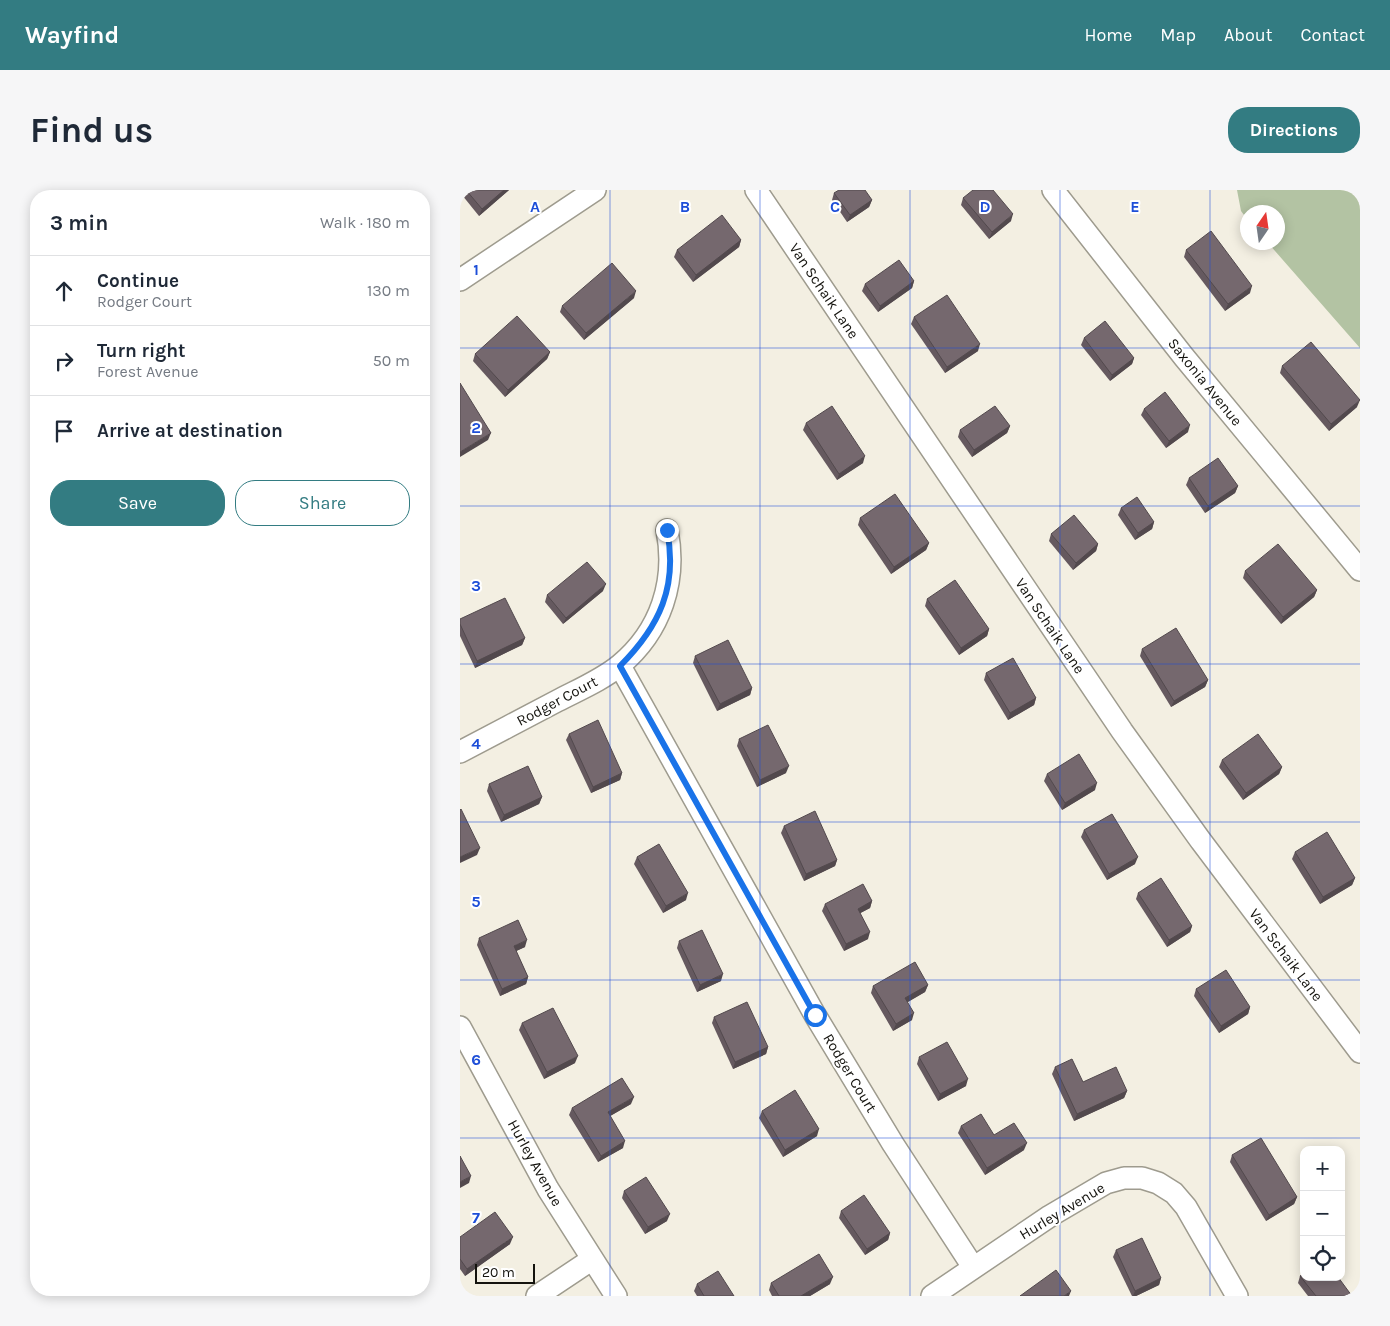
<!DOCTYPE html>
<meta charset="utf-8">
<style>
:root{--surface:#fff;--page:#f6f6f7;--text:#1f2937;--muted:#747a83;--line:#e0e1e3;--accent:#337c82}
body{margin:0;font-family:Karla,sans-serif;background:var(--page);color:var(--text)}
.controls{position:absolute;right:15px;bottom:15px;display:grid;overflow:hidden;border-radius:10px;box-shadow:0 2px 12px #0003}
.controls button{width:45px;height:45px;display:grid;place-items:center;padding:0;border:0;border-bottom:1px solid var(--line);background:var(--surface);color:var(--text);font:25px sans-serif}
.compass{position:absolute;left:780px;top:15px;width:45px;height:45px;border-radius:50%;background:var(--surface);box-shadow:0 2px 12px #0003;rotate:13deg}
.scale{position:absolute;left:15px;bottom:12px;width:60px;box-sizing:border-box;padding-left:5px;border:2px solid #14130e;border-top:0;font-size:14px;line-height:18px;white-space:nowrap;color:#14130e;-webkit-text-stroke:4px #fff;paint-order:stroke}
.stop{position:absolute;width:15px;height:15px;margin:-11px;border:4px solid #1a73e8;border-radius:50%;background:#fff}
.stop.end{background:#1a73e8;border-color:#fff;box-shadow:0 1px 5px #0008}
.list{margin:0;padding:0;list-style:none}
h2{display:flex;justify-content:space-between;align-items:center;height:65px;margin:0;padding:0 20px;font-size:21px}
h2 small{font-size:16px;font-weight:400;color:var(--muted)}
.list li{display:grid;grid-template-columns:32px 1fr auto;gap:15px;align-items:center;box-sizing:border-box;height:70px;padding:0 20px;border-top:1px solid var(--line)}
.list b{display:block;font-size:19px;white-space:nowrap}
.list p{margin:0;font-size:16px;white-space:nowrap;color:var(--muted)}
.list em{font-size:16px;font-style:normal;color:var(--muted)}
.actions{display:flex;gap:10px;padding:15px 20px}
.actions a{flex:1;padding:11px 0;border:1px solid var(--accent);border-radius:20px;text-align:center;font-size:18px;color:var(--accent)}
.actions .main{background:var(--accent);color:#fff}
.icon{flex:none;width:28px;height:28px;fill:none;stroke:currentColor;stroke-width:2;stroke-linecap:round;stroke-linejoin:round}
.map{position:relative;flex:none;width:900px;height:1106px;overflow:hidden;border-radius:20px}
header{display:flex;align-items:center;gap:30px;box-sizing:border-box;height:70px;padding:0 25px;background:var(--accent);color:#fff}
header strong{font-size:24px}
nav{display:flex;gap:28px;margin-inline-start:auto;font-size:18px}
.intro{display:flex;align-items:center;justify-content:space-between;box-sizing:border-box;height:120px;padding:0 30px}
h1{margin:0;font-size:35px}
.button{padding:12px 22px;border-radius:20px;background:var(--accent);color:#fff;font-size:18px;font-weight:700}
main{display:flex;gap:30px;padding:0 30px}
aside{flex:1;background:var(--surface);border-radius:20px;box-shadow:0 2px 12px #0003}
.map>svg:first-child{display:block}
.green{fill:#b3c3a3}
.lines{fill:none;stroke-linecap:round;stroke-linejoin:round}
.minor-casing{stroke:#9e9b8e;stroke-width:24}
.minor{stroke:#fff;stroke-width:21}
.wall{fill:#65595f}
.shaded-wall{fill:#52494d}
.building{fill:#75686e;stroke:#52494d}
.route{stroke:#1a73e8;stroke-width:6}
.grid{fill:none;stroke:#1d4ed8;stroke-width:1;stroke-opacity:0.55}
.labels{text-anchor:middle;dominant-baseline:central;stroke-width:4;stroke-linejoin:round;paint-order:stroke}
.street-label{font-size:15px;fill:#14130e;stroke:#fff}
.grid-label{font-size:16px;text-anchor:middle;font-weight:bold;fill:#1d4ed8;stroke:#fff;stroke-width:4;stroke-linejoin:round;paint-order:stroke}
</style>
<header>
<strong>Wayfind</strong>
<nav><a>Home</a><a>Map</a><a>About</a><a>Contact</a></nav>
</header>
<div class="intro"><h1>Find us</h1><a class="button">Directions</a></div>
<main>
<aside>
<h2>3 min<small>Walk · 180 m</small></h2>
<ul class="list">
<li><svg class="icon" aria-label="ahead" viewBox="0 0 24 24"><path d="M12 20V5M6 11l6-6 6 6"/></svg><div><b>Continue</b><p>Rodger Court</p></div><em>130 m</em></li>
<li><svg class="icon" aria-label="right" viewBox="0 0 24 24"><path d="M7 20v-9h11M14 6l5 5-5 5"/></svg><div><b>Turn right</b><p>Forest Avenue</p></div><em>50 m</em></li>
<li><svg class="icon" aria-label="arrive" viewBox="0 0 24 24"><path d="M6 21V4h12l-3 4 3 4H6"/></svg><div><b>Arrive at destination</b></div></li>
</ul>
<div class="actions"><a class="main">Save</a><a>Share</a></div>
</aside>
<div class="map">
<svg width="900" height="1106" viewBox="0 0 900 1106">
<rect width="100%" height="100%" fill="#f3efe2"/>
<polygon class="green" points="777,0 900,0 900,158 808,53 818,52 818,22 788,22 787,29 781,21"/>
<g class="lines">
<g class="minor-casing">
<g id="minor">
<polyline points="296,0 662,541 741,651 900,862"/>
<polyline points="593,0 724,167 900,380"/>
<polyline points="0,90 135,0"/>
<polyline points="160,476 355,825 433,954 513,1077"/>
<path d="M0,562c32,-17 65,-34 97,-51 21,-11 45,-21 63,-36 41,-34 57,-84 47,-135"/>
<polyline points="0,837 88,999 156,1106"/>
<polyline points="77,1106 131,1070"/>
<polyline points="472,1106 590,1026 646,993 664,988 682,988 698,993 714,1003 726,1017 777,1106"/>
</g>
</g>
<use href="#minor" class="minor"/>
</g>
<g class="wall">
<polygon points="3,0 49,0 19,26 2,5"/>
<polygon points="374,3 412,10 409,17 387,32 372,10"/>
<polygon points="503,8 551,31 529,49 501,15"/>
<polygon points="281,50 279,57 233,92 214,67 217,60"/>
<polygon points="726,60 790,103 765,121 724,67"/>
<polygon points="454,91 452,98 418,122 402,101 405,94"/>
<polygon points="174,108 124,150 100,122 102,116"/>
<polygon points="454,127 518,161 485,183 451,134"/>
<polygon points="624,148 674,168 672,174 650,191 621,155"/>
<polygon points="90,162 87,169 45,207 13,171 15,164"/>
<polygon points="822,176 897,217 869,241 820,183"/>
<polygon points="684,219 728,242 706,258 681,225"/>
<polygon points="346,233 403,273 377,290 343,240"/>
<polygon points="550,236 547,243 512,267 498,247 500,240"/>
<polygon points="729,288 778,296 775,303 745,323 726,295"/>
<polygon points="661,318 694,332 692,339 675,350 658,325"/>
<polygon points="400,328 469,353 466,360 431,384 398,335"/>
<polygon points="591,344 638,354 636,361 613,380 589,351"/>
<polygon points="785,381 857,400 854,407 821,434 783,388"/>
<polygon points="143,401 103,434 85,412 87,405"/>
<polygon points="467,409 529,439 527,446 499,465 465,416"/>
<polygon points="0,429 65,448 62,455 15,478 0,446"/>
<polygon points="682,459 748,490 745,497 711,517 680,466"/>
<polygon points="235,466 292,498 290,505 257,521 233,473"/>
<polygon points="526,483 576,508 574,515 548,530 524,490"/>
<polygon points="109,544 162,583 160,590 131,603 106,550"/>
<polygon points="279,549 326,583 297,597 277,556"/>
<polygon points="762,570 822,577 819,584 783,610 759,577"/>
<polygon points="587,584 635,600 602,620 584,591"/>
<polygon points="29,594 82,607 79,614 41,632 27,601"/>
<polygon points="324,636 377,670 375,676 344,691 321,643"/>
<polygon points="624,640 675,674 647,690 621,647"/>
<polygon points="835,662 895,688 892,695 860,714 832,669"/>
<polygon points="177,667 226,710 203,723 174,674"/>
<polygon points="678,703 732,736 730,742 707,757 676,709"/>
<polygon points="412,711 410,718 400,723 408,749 384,761 362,721 365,714"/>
<polygon points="19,748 65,757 56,761 68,787 66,794 40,806 17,755"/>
<polygon points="219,751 261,791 237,802 217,758"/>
<polygon points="468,795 465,802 447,812 452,830 433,841 411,803 413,796"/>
<polygon points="736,799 790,817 788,824 759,843 734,806"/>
<polygon points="254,827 308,857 306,864 273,879 252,833"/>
<polygon points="62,833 115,873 84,889 59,840"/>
<polygon points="459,867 506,896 478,911 457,874"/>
<polygon points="595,877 623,892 667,901 664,908 614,931 592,884"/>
<polygon points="171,914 150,926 163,958 138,972 109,925 112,918"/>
<polygon points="302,921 357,946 323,967 299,928"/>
<polygon points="501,936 534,945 564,960 525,985 498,943"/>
<polygon points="772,965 837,1007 834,1014 806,1031 770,972"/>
<polygon points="164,1001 207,1031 185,1044 162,1008"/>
<polygon points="381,1021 430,1043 428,1050 405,1065 379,1028"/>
<polygon points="0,1047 50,1054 5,1086 0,1079"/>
<polygon points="656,1060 701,1088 699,1095 676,1106 672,1106 653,1067"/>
<polygon points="840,1086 892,1106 848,1106 838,1093"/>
<polygon points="311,1093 370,1094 350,1106 312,1106 309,1100"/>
<polygon points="237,1094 274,1106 237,1106 234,1101"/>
</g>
<g class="shaded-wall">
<polygon points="44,0 49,0 19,26 22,19"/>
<polygon points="412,10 409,17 387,32 390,25"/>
<polygon points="553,24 551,31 529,49 532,42"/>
<polygon points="281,50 279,57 233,92 236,85"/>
<polygon points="454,91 452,98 418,122 420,116"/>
<polygon points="792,96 790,103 765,121 768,114"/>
<polygon points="176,101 174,108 124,150 126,143"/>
<polygon points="520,154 518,161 485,183 487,177"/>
<polygon points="90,162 87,169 45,207 48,200"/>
<polygon points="674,168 672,174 650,191 652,185"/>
<polygon points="900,210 897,217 869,241 871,234"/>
<polygon points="730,235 728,242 706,258 709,251"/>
<polygon points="550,236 547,243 512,267 514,260"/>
<polygon points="31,243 28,250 0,267 0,262"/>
<polygon points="405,266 403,273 377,290 379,284"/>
<polygon points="778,296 775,303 745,323 748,316"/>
<polygon points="694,332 692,339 675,350 678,343"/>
<polygon points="469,353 466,360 431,384 434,377"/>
<polygon points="638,354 636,361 613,380 616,373"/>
<polygon points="146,394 143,401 103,434 106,428"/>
<polygon points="857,400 854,407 821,434 823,427"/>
<polygon points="529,439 527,446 499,465 501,458"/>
<polygon points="65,448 62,455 15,478 17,471"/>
<polygon points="748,490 745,497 711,517 714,511"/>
<polygon points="292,498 290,505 257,521 260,514"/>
<polygon points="576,508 574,515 548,530 550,523"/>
<polygon points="329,576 326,583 297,597 300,590"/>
<polygon points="822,577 819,584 783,610 786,603"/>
<polygon points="162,583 160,590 131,603 133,597"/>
<polygon points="637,593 635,600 602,620 605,613"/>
<polygon points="82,607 79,614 41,632 44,625"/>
<polygon points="20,658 17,665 0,673 0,667"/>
<polygon points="678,667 675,674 647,690 649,684"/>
<polygon points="377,670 375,676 344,691 346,684"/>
<polygon points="895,688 892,695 860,714 863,707"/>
<polygon points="228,703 226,710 203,723 206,716"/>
<polygon points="412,711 410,718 395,726 398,719"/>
<polygon points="732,736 730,742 707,757 709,750"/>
<polygon points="410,742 408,749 384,761 386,754"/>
<polygon points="67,750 65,757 52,763 54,756"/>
<polygon points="263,784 261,791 237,802 240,795"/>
<polygon points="68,787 66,794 40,806 42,799"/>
<polygon points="468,795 465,802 443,815 445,808"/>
<polygon points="790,817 788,824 759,843 761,836"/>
<polygon points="454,823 452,830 433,841 436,834"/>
<polygon points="308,857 306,864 273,879 275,872"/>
<polygon points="118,866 115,873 84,889 87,882"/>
<polygon points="508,889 506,896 478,911 480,904"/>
<polygon points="667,901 664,908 614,931 617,924"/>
<polygon points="174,907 171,914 145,929 148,922"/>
<polygon points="359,939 357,946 323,967 325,960"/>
<polygon points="165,951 163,958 138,972 141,966"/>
<polygon points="567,953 564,960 525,985 527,978"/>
<polygon points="11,986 9,993 0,998 0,992"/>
<polygon points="837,1007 834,1014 806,1031 809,1025"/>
<polygon points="210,1024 207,1031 185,1044 188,1037"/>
<polygon points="430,1043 428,1050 405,1065 407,1059"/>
<polygon points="53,1047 50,1054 5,1086 7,1079"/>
<polygon points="373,1087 370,1094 350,1106 341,1106"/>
<polygon points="701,1088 699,1095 676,1106 673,1106 675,1101"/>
<polygon points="611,1101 609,1106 604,1106"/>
</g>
<g class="building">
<polygon points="6,0 44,0 22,19"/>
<polygon points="379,0 405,0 412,10 390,25 374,3"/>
<polygon points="513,0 533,0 553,24 532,42 503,8"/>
<polygon points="262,25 281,50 236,85 217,60"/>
<polygon points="751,41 792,96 768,114 726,60"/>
<polygon points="439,70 454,91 420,116 405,94"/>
<polygon points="152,73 176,101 126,143 102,116"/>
<polygon points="487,105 520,154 487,177 454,127"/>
<polygon points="57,126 90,162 48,200 15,164"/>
<polygon points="645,131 674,168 652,185 624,148"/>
<polygon points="851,152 900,210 871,234 822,176"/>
<polygon points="0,193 31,243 0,262"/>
<polygon points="705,202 730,235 709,251 684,219"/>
<polygon points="372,216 405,266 379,284 346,233"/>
<polygon points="535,216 550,236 514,260 500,240"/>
<polygon points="758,268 778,296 748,316 729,288"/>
<polygon points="435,304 469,353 434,377 400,328"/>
<polygon points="677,307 694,332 678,343 661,318"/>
<polygon points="614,325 638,354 616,373 591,344"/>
<polygon points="818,354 857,400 823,427 785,381"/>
<polygon points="127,372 146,394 106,428 87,405"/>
<polygon points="495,390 529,439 501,458 467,409"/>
<polygon points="45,408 65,448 17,471 0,434 0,429"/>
<polygon points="716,438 748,490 714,511 682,459"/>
<polygon points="268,450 292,498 260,514 235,466"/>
<polygon points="553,468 576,508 550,523 526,483"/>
<polygon points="138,530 162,583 133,597 109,544"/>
<polygon points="308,535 329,576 300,590 279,549"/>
<polygon points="798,544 822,577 786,603 762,570"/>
<polygon points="619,564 637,593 605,613 587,584"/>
<polygon points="68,576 82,607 44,625 29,594"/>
<polygon points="1,619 20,658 0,667 0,620"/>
<polygon points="355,621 377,670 346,684 324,636"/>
<polygon points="652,624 678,667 649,684 624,640"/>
<polygon points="867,642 895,688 863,707 835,662"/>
<polygon points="199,654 228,703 206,716 177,667"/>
<polygon points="701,688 732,736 709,750 678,703"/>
<polygon points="403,694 412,711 398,719 410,742 386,754 365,714"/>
<polygon points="58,730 67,750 54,756 68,787 42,799 19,748"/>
<polygon points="242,740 263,784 240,795 219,751"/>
<polygon points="455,772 468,795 445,808 454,823 436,834 413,796"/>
<polygon points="766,780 790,817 761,836 736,799"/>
<polygon points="287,812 308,857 275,872 254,827"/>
<polygon points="93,818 118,866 87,882 62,833"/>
<polygon points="487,852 508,889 480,904 459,867"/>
<polygon points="612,869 623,892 656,877 667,901 617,924 595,877"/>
<polygon points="162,888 174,907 148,922 165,951 141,966 112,918"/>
<polygon points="335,900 359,939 325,960 302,921"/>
<polygon points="521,924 534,945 554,933 567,953 527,978 501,936"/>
<polygon points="801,948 837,1007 809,1025 772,965"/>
<polygon points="0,966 11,986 0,992"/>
<polygon points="186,987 210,1024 188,1037 164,1001"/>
<polygon points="404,1005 430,1043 407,1059 381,1021"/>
<polygon points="35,1022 53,1047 7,1079 0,1069 0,1047"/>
<polygon points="682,1048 701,1088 675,1101 656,1060"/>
<polygon points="359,1064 373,1087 341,1106 319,1106 311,1093"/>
<polygon points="596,1080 611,1101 604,1106 560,1106"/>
<polygon points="258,1081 274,1106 244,1106 237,1094"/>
<polygon points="844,1083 844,1087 878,1087 892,1106 856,1106 840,1086"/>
</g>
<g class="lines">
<path class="route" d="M207,340c11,56 -7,96 -47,136l195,349"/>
</g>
<path class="grid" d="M150,0v1106M300,0v1106M450,0v1106M600,0v1106M750,0v1106M0,158h900M0,316h900M0,474h900M0,632h900M0,790h900M0,948h900"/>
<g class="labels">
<g class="street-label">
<text transform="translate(364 101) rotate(56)">Van Schaik Lane</text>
<text transform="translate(745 192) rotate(51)">Saxonia Avenue</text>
<text transform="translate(590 436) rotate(56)">Van Schaik Lane</text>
<text transform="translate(97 511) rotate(-28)">Rodger Court</text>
<text transform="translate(826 765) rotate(53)">Van Schaik Lane</text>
<text transform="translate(390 883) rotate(59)">Rodger Court</text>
<text transform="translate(75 973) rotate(61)">Hurley Avenue</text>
<text transform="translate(602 1021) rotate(-31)">Hurley Avenue</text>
</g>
</g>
<g class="grid-label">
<text x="75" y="22">A</text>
<text x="225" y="22">B</text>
<text x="375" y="22">C</text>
<text x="525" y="22">D</text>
<text x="675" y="22">E</text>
<text x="16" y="85">1</text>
<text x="16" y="243">2</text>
<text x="16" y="401">3</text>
<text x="16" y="559">4</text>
<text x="16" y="717">5</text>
<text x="16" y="875">6</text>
<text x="16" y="1033">7</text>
</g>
</svg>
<div class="controls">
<button>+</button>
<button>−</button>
<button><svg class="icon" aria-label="locate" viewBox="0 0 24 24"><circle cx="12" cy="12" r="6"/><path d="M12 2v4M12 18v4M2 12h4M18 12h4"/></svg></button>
</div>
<svg class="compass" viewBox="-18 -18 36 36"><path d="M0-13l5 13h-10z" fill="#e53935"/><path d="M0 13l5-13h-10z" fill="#747a83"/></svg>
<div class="scale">20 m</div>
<div class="stop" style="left:355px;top:825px"></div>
<div class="stop end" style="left:207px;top:340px"></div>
</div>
</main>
